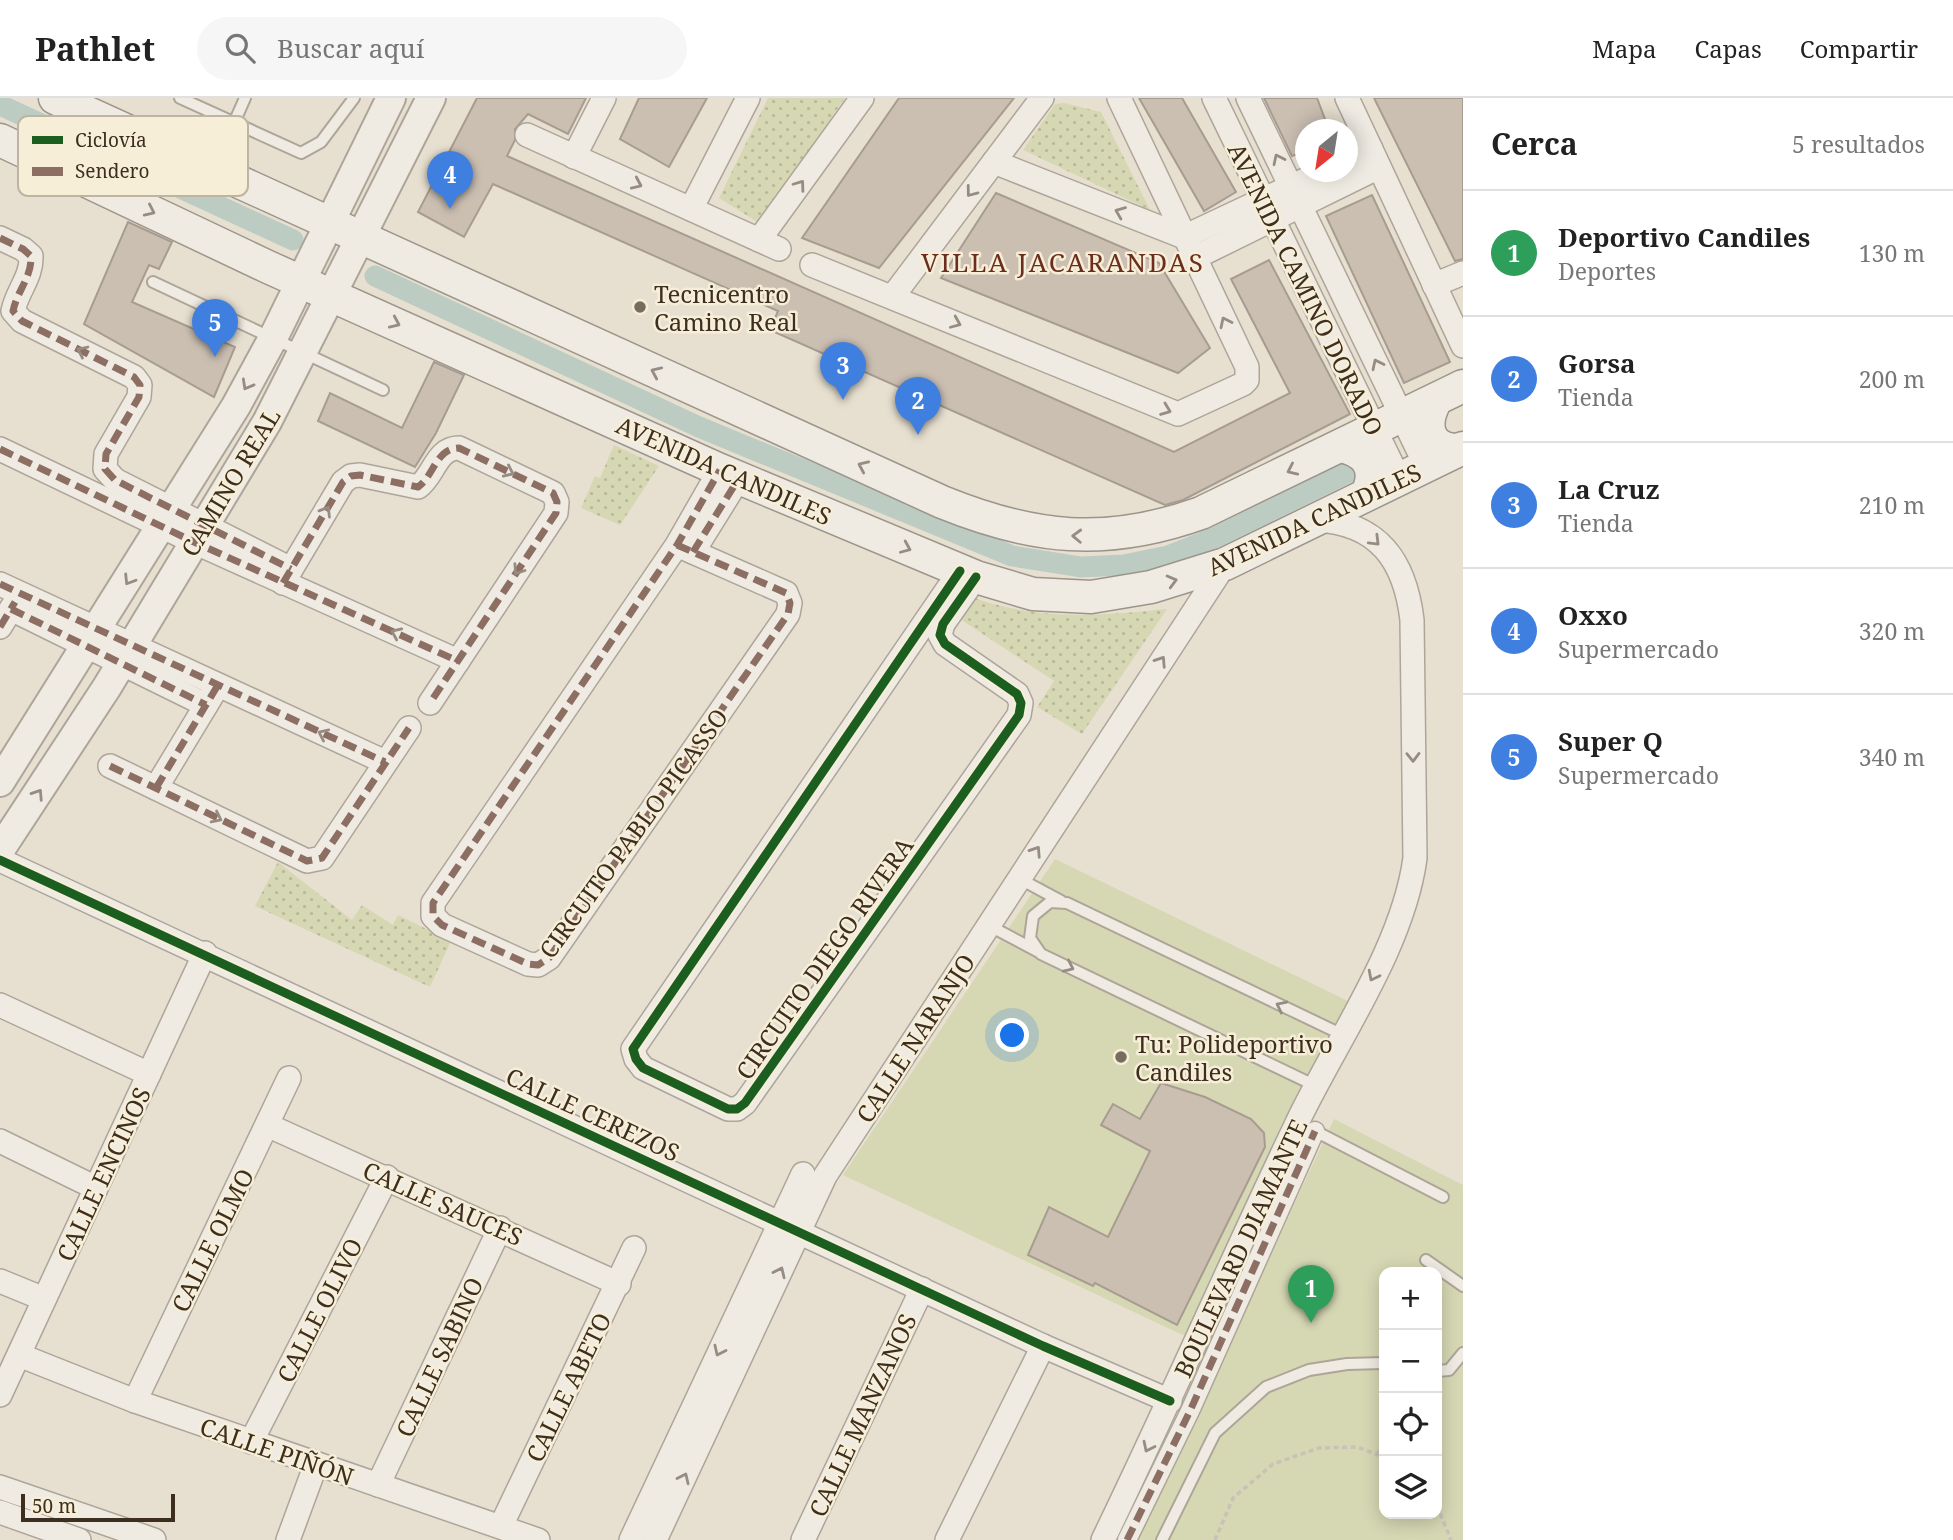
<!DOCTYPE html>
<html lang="es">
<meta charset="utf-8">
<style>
:root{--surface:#fff;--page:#f6f6f6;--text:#222;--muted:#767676;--line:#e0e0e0;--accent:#0b8043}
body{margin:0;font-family:"Noto Serif",serif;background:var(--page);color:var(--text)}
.controls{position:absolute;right:21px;bottom:21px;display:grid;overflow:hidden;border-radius:14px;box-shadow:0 4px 18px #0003}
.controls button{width:63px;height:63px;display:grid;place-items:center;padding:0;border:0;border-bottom:2px solid var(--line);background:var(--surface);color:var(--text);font:35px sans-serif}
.compass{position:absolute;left:1295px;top:21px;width:63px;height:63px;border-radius:50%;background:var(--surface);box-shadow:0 4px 18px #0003;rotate:210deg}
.scale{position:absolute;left:21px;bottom:18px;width:154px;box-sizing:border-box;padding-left:7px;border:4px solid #3d2e20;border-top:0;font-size:19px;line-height:24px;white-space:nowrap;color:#3d2e20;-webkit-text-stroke:5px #f7eed8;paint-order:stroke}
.you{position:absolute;left:1013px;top:938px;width:24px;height:24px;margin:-18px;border:5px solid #fff;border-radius:50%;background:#1a73e8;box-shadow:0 0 0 10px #1a73e833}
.badge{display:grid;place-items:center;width:46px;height:46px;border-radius:50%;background:var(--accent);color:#fff;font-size:23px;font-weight:700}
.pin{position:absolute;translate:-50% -58px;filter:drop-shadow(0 2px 4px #0008)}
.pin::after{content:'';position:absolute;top:37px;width:24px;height:21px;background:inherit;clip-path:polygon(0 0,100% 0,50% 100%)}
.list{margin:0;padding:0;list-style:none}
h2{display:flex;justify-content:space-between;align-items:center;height:91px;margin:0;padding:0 28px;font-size:30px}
h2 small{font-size:23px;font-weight:400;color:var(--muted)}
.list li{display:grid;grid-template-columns:46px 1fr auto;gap:21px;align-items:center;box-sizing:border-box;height:126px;padding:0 28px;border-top:2px solid var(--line)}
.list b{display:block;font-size:26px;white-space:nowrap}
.list p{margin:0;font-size:23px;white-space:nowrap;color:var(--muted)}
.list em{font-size:23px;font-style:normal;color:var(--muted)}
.icon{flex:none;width:38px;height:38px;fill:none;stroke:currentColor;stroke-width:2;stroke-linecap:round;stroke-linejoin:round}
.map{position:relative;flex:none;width:1463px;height:1442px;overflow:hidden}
header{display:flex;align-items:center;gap:42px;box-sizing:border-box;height:98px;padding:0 35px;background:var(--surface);border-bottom:2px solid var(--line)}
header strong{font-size:33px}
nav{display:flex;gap:38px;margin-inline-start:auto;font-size:24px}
.search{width:490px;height:63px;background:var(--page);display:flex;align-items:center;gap:18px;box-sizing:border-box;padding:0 24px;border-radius:38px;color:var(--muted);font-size:26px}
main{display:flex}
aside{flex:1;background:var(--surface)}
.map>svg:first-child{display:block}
.grass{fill:#d6d7b3;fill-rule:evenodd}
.park{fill:url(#park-dots)}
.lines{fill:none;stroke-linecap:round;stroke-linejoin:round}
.canal{stroke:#bcccc2;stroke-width:21}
.building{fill:#cbbfb2;stroke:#a89c90;stroke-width:2}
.service-casing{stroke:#ada599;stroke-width:14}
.pedestrian-casing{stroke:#ada599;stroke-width:21}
.minor-casing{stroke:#ada599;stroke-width:26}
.tertiary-casing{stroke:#ada599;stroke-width:32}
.secondary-casing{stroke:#9c958a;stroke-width:35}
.path{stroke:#c8c2b9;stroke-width:3.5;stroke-dasharray:5 3.5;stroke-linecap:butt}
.service{stroke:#efebe3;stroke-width:10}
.pedestrian{stroke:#efebe3;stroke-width:18}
.minor{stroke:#efebe3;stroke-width:23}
.tertiary{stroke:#efebe3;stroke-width:28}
.secondary{stroke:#efebe3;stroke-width:32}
.quiet{stroke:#8d6e63;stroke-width:7;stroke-dasharray:14 7;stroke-linecap:butt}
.cycleway-casing{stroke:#f7eed8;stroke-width:13}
.cycleway{stroke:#1b5e20;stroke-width:9}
.oneway{stroke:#968c82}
.poi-dot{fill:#786c5e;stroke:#f7eed8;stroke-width:2.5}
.labels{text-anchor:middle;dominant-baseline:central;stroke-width:5;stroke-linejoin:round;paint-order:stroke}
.street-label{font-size:24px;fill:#3d2e20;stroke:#f7eed8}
.poi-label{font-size:24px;fill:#3d2e20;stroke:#f7eed8;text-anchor:start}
.neighbourhood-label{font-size:26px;letter-spacing:2px;fill:#6b2e1e;stroke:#f7eed8}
.key{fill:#f7eed8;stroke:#bfb4a1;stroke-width:2}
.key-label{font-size:19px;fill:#3d2e20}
</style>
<header>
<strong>Pathlet</strong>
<div class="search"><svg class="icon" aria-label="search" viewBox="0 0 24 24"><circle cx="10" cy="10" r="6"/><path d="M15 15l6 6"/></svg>Buscar aquí</div>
<nav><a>Mapa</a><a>Capas</a><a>Compartir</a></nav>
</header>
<main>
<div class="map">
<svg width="1463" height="1442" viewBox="0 0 1463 1442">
<defs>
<pattern id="park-dots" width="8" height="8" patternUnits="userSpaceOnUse" patternTransform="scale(1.75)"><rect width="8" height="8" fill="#d6d7b3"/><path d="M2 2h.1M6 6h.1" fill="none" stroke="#b9b99a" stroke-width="1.8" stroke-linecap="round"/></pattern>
</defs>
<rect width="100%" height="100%" fill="#e7e0d1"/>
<g class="grass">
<polygon points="1055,761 1348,903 1189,1240 843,1077"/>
<path d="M1334,1021l129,66v355h-326zM1384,1174h53v242h-53z"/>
</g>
<g class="park">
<polygon points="768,0 845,0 759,125 719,100"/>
<polygon points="1064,5 1101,14 1150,112 1023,52 1055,6"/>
<polygon points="614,347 659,368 620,427 581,410 595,378 600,380"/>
<path d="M969,498c66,25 129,20 198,13l-85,125 -45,-27 17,-26 -97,-64z"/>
<polygon points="278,764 352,822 362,807 393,827 398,817 451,843 430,889 255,808"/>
</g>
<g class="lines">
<g class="canal">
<polyline points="0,7 293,142"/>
<polyline points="375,178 699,329 1012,458 1081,469 1124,467 1168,458 1216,439 1349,374"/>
</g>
</g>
<g class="building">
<polygon points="477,0 586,0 568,36 528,16 515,31 515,42 507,58 1174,354 1290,295 1231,181 1269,162 1350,316 1183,402 1165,407 770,232 778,213 493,86 464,139 418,114"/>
<polygon points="639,0 707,0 669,69 620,41"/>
<polygon points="899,0 1014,0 879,170 802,140"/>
<polygon points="1139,0 1182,0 1236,94 1204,113"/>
<polygon points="1264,0 1317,0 1329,32 1306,32 1306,53 1292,58"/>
<polygon points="1374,0 1463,0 1463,161 1455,163"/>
<polygon points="996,95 1159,165 1210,250 1178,275 941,180"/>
<polygon points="1372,97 1450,264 1404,285 1326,118"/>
<polygon points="128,124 172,144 159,171 149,167 132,204 235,249 214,299 84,226"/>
<polygon points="434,264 464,277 436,335 415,369 318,323 330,295 402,330"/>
<polygon points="1161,985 1205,999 1251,1021 1264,1035 1265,1049 1177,1227 1095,1185 1093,1188 1028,1157 1049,1109 1108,1139 1150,1053 1101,1027 1113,1006 1140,1021"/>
</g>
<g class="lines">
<g class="service-casing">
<g id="service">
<polyline points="180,0 301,55 321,44 354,0"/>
<polyline points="234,25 245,0"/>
<polyline points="153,184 383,292"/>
<polyline points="1018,780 1061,803"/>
<polyline points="988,827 1039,854"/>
<polyline points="1316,988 1041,856 1030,840 1033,818 1050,804 1067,805 1343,937"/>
<polyline points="1313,1032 1443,1099"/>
<polyline points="1426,1162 1463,1188"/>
<polyline points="1437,1273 1449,1272 1463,1255"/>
<polyline points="1162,1442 1215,1335 1266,1289 1309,1272 1347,1266 1384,1265"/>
</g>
</g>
<g class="pedestrian-casing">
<polyline id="pedestrian" points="1127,1442 1190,1313 1315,1033"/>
</g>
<g class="minor-casing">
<g id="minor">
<polyline points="1214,0 1399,381"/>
<polyline points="1248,0 1426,368"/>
<polyline points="1347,0 1463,248"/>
<polyline points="527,37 779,151"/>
<polyline points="574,59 604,0"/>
<polyline points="1348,62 1371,51"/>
<polyline points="994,64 1184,139 1322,74"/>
<polyline points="691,111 748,0"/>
<path d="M0,140l23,11 8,7c1,21 -14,35 -18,55l9,10 112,56 6,8 -1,12 -33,57 -1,15 10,11 176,89"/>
<polyline points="759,142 862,0"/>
<polyline points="1194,160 1379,69"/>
<polyline points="812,167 1178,316 1243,286 1247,282 1247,269 1119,0"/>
<polyline points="1434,187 1463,175"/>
<polyline points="893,198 1042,0"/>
<polyline points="0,351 194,444 458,563"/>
<polyline points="677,447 786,495 790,505 788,516 549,860 538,867 528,866 442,827 433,818 433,805 677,447 720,372"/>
<polyline points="693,454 739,380"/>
<polyline points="960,473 633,951 636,961 643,970 728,1011 737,1011 745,1005 1019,617 1021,605 1017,596 945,546 940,537 943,526 976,479"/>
<path d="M283,485l60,-101 8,-6 9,-1 58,12c16,-11 18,-39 41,-39l94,45 4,9 -1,11 -126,190"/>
<polyline points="0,486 385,664"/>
<polyline points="11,511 206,607"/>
<polyline points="0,529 19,498"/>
<polyline points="110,668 307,763 322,760 409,630"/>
<polyline points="156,690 214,594"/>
<polyline points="0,762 1043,1248 1170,1303"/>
<polyline points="0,907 149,976"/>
<polyline points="267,1027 619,1186"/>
<polyline points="0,1043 96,1090"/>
<polyline points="0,1183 44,1201"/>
<polyline points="19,1257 135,1303 538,1442"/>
<polyline points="0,1297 205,855"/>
<polyline points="135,1303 289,980"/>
<polyline points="251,1344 387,1079"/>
<polyline points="378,1387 500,1130"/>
<polyline points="0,1389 154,1442"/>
<polyline points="0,1414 79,1442"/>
<polyline points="501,1428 634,1150"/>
<polyline points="288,1442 316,1366"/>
<polyline points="631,1442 803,1076"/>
<polyline points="655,1442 825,1078 1225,466"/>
<polyline points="803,1442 922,1191"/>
<polyline points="947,1442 1043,1248"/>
<path d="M1103,1442c67,-138 128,-279 194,-417 39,-82 106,-175 118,-265l-3,-238c-7,-59 -33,-97 -96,-100"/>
</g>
</g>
<g class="tertiary-casing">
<g id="tertiary">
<polyline points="0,684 236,308 273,240 391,0"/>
<polyline points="0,752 107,589 267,324 431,0"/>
</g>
</g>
<g class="secondary-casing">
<g id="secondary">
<path d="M55,0l887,404c91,37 164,45 259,11l262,-127"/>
<polyline points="0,42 268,169 720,372 976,479 1033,496 1091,499 1151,489 1225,466 1463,350"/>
<path d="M1436,302c-14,25 -9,50 23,50"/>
<path d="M1341,348c26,6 38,22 26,48"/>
</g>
</g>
<g class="path">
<polyline points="1377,1357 1384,1339"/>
<polyline points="1437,1408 1451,1442"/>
<polyline points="1215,1442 1233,1400 1273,1366 1319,1350 1357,1349 1384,1359"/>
</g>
<use href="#service" class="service"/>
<use href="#pedestrian" class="pedestrian"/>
<use href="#minor" class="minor"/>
<use href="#tertiary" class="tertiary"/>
<use href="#secondary" class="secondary"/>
<g class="quiet">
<path d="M0,140l23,11 8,7c1,21 -14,35 -18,55l9,10 112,56 6,8 -1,12 -33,57 -1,15 10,11 176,89"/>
<polyline points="0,351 194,444 458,563"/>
<polyline points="677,447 786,495 790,505 788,516 549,860 538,867 528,866 442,827 433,818 433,805 677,447 720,372"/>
<polyline points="693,454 739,380"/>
<path d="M283,485l60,-101 8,-6 9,-1 58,12c16,-11 18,-39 41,-39l94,45 4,9 -1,11 -126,190"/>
<polyline points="0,486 385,664"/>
<polyline points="11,511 206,607"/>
<polyline points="0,529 15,504"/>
<polyline points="110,668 307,763 322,760 409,630"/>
<polyline points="156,690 218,587"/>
<polyline points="1127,1442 1190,1313 1315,1033"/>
</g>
<g class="cycleway-casing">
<g id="cycleway">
<polyline points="960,473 633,951 636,961 643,970 728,1011 737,1011 745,1005 1019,617 1021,605 1017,596 945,546 940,537 943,526 976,479"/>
<polyline points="0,762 1043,1248 1170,1303"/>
</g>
</g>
<use href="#cycleway" class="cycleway"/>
</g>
<defs><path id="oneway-chevron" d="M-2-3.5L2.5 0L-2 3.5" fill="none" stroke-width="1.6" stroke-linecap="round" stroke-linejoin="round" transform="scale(1.75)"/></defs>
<g class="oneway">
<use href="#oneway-chevron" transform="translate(1278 61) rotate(-116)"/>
<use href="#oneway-chevron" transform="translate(637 86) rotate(24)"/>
<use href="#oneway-chevron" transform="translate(800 87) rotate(-54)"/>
<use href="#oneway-chevron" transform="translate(971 94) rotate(127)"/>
<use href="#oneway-chevron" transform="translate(150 113) rotate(25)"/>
<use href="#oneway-chevron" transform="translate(1120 114) rotate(-158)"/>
<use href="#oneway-chevron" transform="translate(1225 224) rotate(-116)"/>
<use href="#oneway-chevron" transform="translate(395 225) rotate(24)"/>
<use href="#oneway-chevron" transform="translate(956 225) rotate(23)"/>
<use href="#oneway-chevron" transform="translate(82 253) rotate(-154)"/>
<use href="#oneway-chevron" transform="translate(1377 266) rotate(-116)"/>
<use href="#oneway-chevron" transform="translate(656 274) rotate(-156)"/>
<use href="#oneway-chevron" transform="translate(247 287) rotate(119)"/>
<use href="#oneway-chevron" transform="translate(1166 312) rotate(21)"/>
<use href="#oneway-chevron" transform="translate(863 368) rotate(-156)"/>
<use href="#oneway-chevron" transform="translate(1292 372) rotate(155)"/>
<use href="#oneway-chevron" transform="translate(509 374) rotate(25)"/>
<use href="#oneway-chevron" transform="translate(326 413) rotate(-59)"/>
<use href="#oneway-chevron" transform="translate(1077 438) rotate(-178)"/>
<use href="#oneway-chevron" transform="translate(1375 443) rotate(45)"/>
<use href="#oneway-chevron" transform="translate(906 450) rotate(23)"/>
<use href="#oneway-chevron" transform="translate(518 472) rotate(124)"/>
<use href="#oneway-chevron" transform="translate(129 482) rotate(122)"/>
<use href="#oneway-chevron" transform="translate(1172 483) rotate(-15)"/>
<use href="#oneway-chevron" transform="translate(396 535) rotate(-156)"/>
<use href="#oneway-chevron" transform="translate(1161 563) rotate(-57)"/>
<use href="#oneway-chevron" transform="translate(323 636) rotate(-155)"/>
<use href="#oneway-chevron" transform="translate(1413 659) rotate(89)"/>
<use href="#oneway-chevron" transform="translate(38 696) rotate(-57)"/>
<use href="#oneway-chevron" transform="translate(217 720) rotate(26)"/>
<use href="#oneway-chevron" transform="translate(1036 753) rotate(-57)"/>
<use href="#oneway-chevron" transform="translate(1069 869) rotate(25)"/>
<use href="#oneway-chevron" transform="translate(1373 878) rotate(117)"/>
<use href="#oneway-chevron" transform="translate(1281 908) rotate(-154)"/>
<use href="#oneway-chevron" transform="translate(780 1174) rotate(-65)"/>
<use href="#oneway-chevron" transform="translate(719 1253) rotate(115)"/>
<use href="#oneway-chevron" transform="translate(1148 1349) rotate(116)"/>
<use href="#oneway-chevron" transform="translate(684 1380) rotate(-65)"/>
</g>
<g class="poi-dot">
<circle cx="640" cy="209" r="7"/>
<circle cx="1121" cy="959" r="7"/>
</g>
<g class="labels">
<g class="street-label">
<text transform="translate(1306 191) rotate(64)">AVENIDA CAMINO DORADO</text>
<text transform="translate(724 372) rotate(24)">AVENIDA CANDILES</text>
<text transform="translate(230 384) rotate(-59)">CAMINO REAL</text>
<text transform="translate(1314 421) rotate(-25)">AVENIDA CANDILES</text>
<text transform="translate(633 735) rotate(-54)">CIRCUITO PABLO PICASSO</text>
<text transform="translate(824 860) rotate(-55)">CIRCUITO DIEGO RIVERA</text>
<text transform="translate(915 940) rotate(-57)">CALLE NARANJO</text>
<text transform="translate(593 1016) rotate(25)">CALLE CEREZOS</text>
<text transform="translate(103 1076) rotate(-65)">CALLE ENCINOS</text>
<text transform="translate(443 1105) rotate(24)">CALLE SAUCES</text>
<text transform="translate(212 1142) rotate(-64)">CALLE OLMO</text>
<text transform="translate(1240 1150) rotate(-65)">BOULEVARD DIAMANTE</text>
<text transform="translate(319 1212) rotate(-63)">CALLE OLIVO</text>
<text transform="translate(439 1259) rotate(-65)">CALLE SABINO</text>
<text transform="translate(568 1289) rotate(-64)">CALLE ABETO</text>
<text transform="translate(862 1317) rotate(-65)">CALLE MANZANOS</text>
<text transform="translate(277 1353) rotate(19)">CALLE PIÑÓN</text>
</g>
<g class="poi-label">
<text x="654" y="195">Tecnicentro<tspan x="654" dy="28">Camino Real</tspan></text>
<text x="1135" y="945">Tu: Polideportivo<tspan x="1135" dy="28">Candiles</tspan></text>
</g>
<g class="neighbourhood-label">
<text x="1063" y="164">VILLA JACARANDAS</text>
</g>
</g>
<rect x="18" y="18" width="230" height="80" rx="10" class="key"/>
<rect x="32" y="38" width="31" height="8" fill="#1b5e20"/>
<rect x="32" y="69" width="31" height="9" fill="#8d6e63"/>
<g class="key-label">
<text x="75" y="49">Ciclovía</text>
<text x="75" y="80">Sendero</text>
</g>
</svg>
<div class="controls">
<button>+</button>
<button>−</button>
<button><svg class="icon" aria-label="locate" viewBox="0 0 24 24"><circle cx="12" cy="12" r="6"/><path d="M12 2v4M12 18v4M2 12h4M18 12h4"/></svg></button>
<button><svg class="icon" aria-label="layers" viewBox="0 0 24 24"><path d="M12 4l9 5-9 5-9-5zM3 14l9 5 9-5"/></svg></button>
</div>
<svg class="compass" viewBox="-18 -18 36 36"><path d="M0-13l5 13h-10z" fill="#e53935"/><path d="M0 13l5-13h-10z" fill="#767676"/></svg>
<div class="scale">50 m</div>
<div class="you"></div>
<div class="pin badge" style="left:1311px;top:1225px;background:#2e9e5b">1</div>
<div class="pin badge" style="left:918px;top:337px;background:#3f7fe0">2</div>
<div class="pin badge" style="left:843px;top:302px;background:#3f7fe0">3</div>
<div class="pin badge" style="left:450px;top:111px;background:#3f7fe0">4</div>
<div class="pin badge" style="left:215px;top:259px;background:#3f7fe0">5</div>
</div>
<aside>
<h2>Cerca<small>5 resultados</small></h2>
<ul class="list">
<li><span class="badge" style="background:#2e9e5b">1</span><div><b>Deportivo Candiles</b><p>Deportes</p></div><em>130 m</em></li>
<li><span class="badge" style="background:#3f7fe0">2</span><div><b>Gorsa</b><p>Tienda</p></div><em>200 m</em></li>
<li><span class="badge" style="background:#3f7fe0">3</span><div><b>La Cruz</b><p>Tienda</p></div><em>210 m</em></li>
<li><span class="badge" style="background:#3f7fe0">4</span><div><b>Oxxo</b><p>Supermercado</p></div><em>320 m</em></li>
<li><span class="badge" style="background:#3f7fe0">5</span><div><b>Super Q</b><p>Supermercado</p></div><em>340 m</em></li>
</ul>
</aside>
</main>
